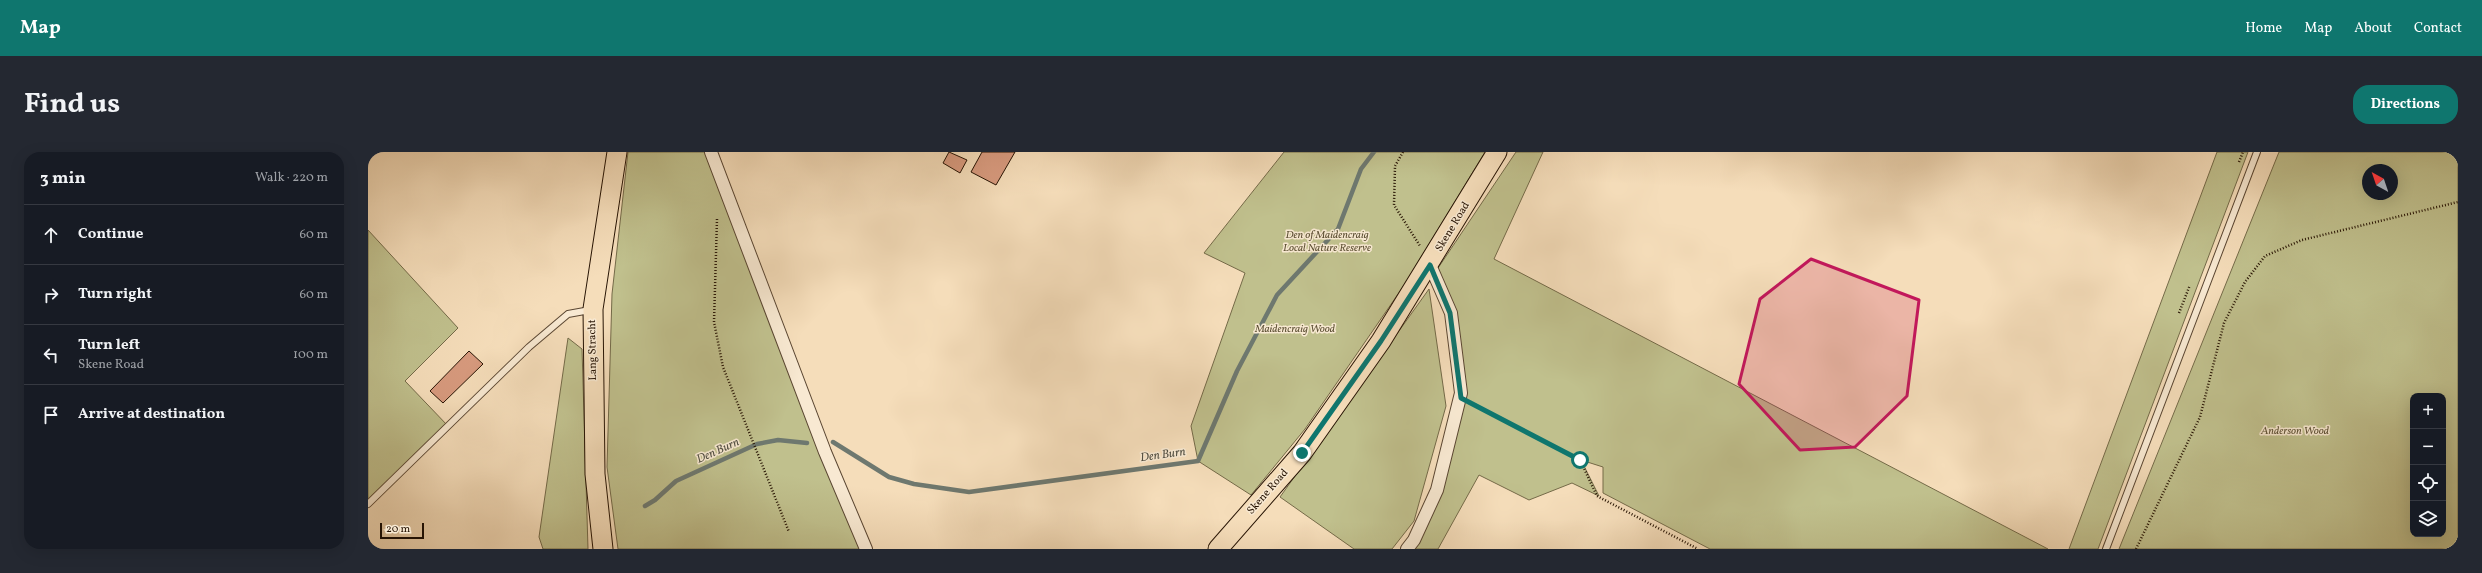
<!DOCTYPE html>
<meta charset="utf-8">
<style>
:root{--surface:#171b24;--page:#242831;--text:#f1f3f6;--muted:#9ea1a6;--line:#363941;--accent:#0f766e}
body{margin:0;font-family:Vollkorn,serif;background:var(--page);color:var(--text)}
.controls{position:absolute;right:12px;bottom:12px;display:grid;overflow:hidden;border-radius:8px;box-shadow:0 4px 16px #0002}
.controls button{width:36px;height:36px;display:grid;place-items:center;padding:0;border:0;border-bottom:1px solid var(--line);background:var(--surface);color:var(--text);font:20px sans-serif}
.compass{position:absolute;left:1994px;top:12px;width:36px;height:36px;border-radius:50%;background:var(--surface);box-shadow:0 4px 16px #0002;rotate:320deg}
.scale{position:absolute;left:12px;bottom:10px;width:44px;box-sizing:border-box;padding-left:4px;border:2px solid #271404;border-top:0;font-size:11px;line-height:14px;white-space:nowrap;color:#271404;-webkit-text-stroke:3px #f8e9d2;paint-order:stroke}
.stop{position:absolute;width:12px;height:12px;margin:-9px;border:3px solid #0f766e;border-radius:50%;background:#fff}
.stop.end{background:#0f766e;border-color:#fff;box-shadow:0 1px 4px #0008}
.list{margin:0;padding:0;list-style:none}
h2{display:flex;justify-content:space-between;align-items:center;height:52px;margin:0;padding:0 16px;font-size:17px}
h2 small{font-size:13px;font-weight:400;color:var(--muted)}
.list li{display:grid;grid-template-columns:26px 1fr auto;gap:12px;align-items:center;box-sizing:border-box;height:60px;padding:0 16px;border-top:1px solid var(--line)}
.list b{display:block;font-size:15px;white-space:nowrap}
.list p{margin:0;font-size:13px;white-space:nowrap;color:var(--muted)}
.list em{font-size:13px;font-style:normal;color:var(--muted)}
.icon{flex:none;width:22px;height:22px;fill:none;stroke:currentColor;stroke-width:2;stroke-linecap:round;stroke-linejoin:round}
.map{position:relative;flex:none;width:2090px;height:397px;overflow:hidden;border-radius:16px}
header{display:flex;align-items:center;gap:24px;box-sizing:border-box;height:56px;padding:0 20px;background:var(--accent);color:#fff}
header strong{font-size:19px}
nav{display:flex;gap:22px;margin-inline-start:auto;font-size:14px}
.intro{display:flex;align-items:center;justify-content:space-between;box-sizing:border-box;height:96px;padding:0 24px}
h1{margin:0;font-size:28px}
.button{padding:10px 18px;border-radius:16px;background:var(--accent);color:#fff;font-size:14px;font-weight:700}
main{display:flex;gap:24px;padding:0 24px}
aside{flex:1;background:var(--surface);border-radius:16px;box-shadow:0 4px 16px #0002}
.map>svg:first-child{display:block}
.green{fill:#c0c08d;stroke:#746a48;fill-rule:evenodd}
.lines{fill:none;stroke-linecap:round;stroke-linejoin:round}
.stream{stroke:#6e786f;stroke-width:4.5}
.building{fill:#d79a7e;stroke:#271404}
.service-casing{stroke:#5a4632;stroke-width:8}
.minor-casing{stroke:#5a4632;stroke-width:14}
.primary-casing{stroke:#271404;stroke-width:21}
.path{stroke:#271404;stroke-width:2.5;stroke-dasharray:1 2;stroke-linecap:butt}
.service{stroke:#f8e9d2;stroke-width:6}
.minor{stroke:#f8e9d2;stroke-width:12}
.primary{stroke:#f5ddba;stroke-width:19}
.route{stroke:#0f766e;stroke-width:5}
.marked{fill:#c2185b;fill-opacity:0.2;stroke:#c2185b;stroke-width:3;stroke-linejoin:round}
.labels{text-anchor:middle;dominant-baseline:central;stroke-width:3;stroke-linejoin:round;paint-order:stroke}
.street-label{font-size:11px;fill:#271404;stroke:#f8e9d2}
.park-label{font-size:11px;font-style:italic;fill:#5d5034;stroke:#f8e9d2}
.water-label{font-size:12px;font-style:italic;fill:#504e42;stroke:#f8e9d2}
</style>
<header>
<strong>Map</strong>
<nav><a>Home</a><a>Map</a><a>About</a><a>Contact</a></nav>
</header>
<div class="intro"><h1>Find us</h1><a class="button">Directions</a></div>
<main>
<aside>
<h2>3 min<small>Walk · 220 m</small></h2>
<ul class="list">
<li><svg class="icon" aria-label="ahead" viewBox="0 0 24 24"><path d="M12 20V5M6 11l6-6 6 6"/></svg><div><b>Continue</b></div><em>60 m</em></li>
<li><svg class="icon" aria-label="right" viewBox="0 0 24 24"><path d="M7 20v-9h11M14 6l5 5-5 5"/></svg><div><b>Turn right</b></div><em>60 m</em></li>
<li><svg class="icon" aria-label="left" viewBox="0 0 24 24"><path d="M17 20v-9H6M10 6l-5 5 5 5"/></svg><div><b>Turn left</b><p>Skene Road</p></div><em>100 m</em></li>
<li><svg class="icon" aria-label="arrive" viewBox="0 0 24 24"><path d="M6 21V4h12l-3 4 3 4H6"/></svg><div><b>Arrive at destination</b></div></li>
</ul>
</aside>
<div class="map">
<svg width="2090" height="397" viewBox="0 0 2090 397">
<rect width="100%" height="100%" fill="#f5ddba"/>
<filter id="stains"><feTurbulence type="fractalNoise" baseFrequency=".005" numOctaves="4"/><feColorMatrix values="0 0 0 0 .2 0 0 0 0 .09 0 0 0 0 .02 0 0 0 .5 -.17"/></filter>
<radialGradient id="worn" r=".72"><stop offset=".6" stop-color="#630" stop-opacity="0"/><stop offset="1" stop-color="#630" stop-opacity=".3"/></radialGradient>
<g class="green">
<polygon points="260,0 343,0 492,397 250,397 239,315 244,142"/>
<polygon points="916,0 1117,0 1037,132 937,277 883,343 830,309 823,274 877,121 836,101"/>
<polygon points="1148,0 1175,0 1126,107 1680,397 1342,397 1235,341 1235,315 1213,308 1231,344 1204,331 1161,348 1111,323 1070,397 1039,397 1069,338 1093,246 1083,161 1066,122"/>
<polygon points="1849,0 1880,0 1730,397 1701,397"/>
<path d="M1911,0h179v397h-339zM2000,18h24v24h-24zM2045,244h30v138h-30z"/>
<polygon points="0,78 90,176 37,229 80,274 0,351"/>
<polygon points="1061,137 1078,254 1046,369 1024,397 986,397 912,345"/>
<polygon points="200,186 214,197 220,397 175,397 171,385"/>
</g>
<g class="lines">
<g class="stream">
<polyline points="465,290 521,325 546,332 601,340 830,309 869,219 909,143 970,77 993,17 1006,0"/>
<polyline points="277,354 287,348 308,329 389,292 410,288 439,291"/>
</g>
</g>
<g class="building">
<polygon points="581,0 599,8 592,21 575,11"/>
<polygon points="614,0 647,0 628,33 603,20"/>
<polygon points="101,199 115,212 75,251 62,239"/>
</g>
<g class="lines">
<g class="service-casing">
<g id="service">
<polyline points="0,352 161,195 200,162 222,158"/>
<polyline points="1738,397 1889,0"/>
</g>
</g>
<g class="minor-casing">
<g id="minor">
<polyline points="343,0 457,300 498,397"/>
<polyline points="1039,397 1046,388 1069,338 1093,241 1083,161 1062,113"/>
</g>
</g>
<g class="primary-casing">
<g id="primary">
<polyline points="235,397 227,322 225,157 249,0"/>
<polyline points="850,397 934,301 1013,189 1129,0"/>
</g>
</g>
<g class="path">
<polyline points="1035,0 1027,14 1026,53 1052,94"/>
<polyline points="1871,10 1875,0"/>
<polyline points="349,67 346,170 355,215 421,380"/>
<polyline points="1811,161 1822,133"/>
<polyline points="1104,251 1212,308 1229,344 1330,397"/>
<polyline points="1768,397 1832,265 1856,171 1877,130 1897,104 1934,88 2090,50"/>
</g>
<use href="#service" class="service"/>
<use href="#minor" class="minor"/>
<use href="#primary" class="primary"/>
</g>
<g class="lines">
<polyline class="route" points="934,301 1013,189 1062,113 1082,161 1093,246 1212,308"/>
</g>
<path class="marked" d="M1443,107l108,41 -12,96 -52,51 -55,3 -61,-66 21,-85z"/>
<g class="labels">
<g class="street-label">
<text transform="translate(1085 75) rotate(-59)">Skene Road</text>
<text transform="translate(225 198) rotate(-91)">Lang Stracht</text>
<text transform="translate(900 340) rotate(-49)">Skene Road</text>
</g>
<g class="park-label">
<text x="959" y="83">Den of Maidencraig<tspan x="959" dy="13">Local Nature Reserve</tspan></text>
<text x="927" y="177">Maidencraig Wood</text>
<text x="1927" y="279">Anderson Wood</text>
</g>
<g class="water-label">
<text transform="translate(350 299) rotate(-24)">Den Burn</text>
<text transform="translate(795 303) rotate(-8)">Den Burn</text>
</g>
</g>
<rect width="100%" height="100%" filter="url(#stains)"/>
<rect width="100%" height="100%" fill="url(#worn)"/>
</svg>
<div class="controls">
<button>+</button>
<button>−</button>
<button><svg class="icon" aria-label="locate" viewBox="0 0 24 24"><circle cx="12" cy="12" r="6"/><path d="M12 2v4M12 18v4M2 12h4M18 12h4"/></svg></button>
<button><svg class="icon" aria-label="layers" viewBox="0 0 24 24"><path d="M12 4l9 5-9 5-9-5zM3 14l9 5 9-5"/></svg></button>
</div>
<svg class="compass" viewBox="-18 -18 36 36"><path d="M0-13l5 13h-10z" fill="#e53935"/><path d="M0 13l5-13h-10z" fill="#9ea1a6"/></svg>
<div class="scale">20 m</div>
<div class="stop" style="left:1212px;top:308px"></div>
<div class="stop end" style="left:934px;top:301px"></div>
</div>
</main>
